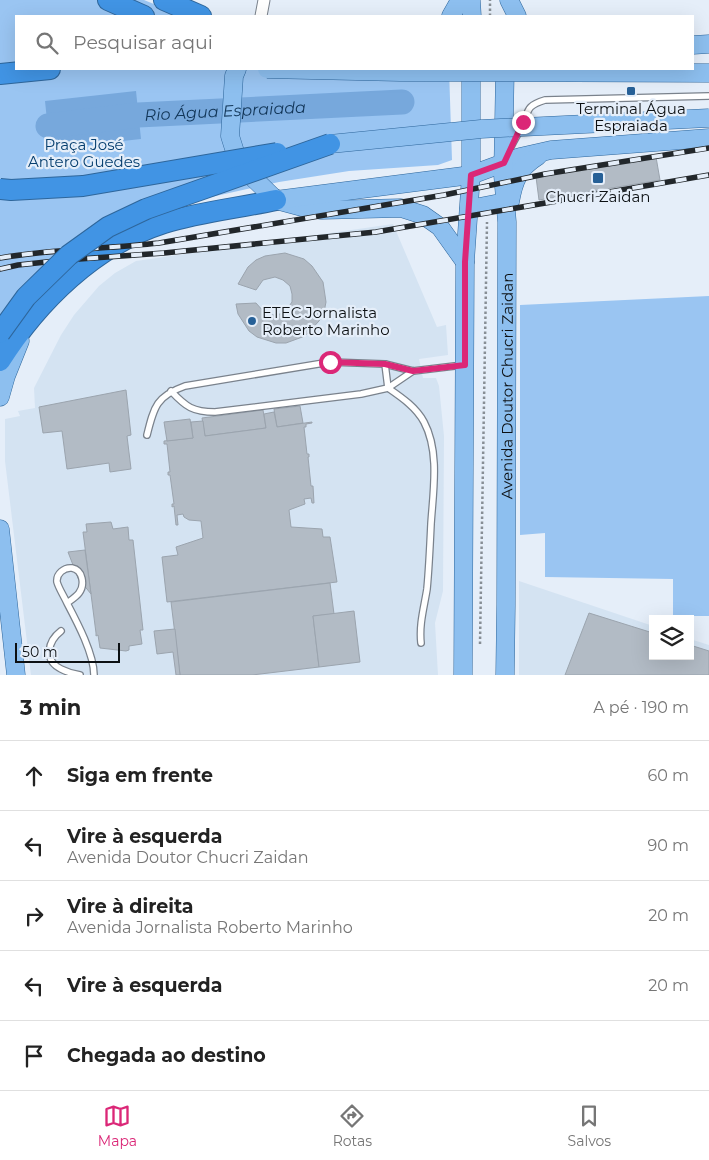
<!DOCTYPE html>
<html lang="pt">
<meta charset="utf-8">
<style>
:root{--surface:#fff;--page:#f2f2f2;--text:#222;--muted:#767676;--line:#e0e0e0;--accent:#db2777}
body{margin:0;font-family:Montserrat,sans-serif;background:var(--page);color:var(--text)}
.controls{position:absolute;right:15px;bottom:15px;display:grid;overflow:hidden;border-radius:0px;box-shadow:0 5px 20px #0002}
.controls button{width:45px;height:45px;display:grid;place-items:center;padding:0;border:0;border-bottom:1px solid var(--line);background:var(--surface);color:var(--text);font:25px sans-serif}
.scale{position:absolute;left:15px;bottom:12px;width:105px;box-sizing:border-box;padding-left:5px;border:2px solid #0c1013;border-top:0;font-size:14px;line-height:18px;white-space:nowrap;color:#0c1013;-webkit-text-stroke:4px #e5eef9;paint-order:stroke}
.stop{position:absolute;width:15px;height:15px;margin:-11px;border:4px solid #db2777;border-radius:50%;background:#fff}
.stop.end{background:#db2777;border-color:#fff;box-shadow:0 1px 5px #0008}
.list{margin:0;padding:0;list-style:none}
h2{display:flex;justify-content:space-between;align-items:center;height:65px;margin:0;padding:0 20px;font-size:21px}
h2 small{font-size:16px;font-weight:400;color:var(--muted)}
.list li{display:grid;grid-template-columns:32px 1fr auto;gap:15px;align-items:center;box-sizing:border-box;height:70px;padding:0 20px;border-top:1px solid var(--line)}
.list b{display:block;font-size:19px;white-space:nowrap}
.list p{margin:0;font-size:16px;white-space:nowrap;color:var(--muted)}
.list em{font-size:16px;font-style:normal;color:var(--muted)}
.icon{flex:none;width:28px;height:28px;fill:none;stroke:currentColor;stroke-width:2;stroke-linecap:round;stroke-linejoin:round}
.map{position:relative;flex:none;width:709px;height:675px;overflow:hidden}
.search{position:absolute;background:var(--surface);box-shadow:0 5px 20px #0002;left:15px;right:15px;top:15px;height:55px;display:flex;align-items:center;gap:12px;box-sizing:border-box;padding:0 18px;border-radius:0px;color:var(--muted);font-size:19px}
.sheet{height:415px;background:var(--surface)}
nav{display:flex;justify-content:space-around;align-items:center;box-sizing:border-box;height:70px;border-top:1px solid var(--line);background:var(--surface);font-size:14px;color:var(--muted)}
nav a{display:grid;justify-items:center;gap:2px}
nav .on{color:var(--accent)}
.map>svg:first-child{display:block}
.built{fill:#d4e3f2}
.green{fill:#9ac5f2}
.water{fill:#77a8dc}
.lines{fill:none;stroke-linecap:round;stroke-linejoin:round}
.river{stroke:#77a8dc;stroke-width:25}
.building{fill:#b2bbc5;stroke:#9ba4ae}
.lane-casing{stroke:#7a828c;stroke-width:8}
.street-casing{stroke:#7a828c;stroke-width:13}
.primary-casing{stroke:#2e669b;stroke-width:19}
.highway-casing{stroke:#2e669b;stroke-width:22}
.path{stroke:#878e95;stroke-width:2.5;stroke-dasharray:2.5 2.5;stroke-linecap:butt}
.lane{stroke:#fff;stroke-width:5.5}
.street{stroke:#fff;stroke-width:11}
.primary{stroke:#8dbfef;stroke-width:18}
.highway{stroke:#4194e4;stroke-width:20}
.rail-casing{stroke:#22272b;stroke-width:5.5}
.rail{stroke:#e5eef9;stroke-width:4;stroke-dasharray:11;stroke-linecap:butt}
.primary-bridge-casing{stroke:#2e669b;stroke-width:19;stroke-linecap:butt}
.highway-bridge-casing{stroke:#2e669b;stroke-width:22;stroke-linecap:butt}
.primary-bridge{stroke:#8dbfef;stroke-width:18}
.highway-bridge{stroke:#4194e4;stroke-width:20}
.route{stroke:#db2777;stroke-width:6}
.poi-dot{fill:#266097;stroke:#e5eef9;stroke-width:2}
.labels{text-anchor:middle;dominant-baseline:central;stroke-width:4.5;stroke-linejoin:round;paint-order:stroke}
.poi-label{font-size:15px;fill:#0c1013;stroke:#e5eef9}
.park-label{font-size:15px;fill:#073f6f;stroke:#e5eef9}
.street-label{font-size:15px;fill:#0c1013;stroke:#e5eef9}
.water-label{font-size:16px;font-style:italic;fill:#113557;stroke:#e5eef9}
</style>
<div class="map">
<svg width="709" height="675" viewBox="0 0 709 675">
<rect width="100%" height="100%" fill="#e5eef9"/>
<g class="built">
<polygon points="393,224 437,327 446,325 448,355 419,359 423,378 436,378 439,386 444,436 443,591 435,623 438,675 31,675 5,461 5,419 20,416 18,411 35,408 34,388 61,335 74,315 99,286 115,273 136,261"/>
<polygon points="519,581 653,626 653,656 690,656 690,639 709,645 709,675 519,675"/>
</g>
<g class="green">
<polygon points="0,0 144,0 183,16 16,16 16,69 449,69 452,160 438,165 349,171 279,182 180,204 0,339"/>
<polygon points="709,296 709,616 673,616 673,579 545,577 545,533 520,535 520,305"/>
</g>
<polygon class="water" points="136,91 141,139 50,149 45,101"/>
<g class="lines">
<path class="river" id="s1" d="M48,126l90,-11 264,-13"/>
</g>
<g class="building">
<polygon points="656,157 660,180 539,200 536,177"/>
<polygon points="285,253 304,259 312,266 323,282 326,302 324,312 319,321 305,336 286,343 276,343 257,337 249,331 238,314 236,304 256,303 264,312 272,315 280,314 287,309 292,302 292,294 290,286 283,280 275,277 263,280 256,290 238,284 248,267 256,260 265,256"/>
<polygon points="126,390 131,435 127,436 131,469 110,472 109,463 67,469 62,431 43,433 39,407"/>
<polygon points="300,406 303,423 277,427 274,409"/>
<polygon points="263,410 266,428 205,436 202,418"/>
<polygon points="274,412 277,427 312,422 312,423 306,424 306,427 304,427 307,454 309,454 309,457 308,457 311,486 313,486 314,503 312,503 311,498 304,499 305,504 289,510 291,527 322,529 323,537 330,537 337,582 167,602 162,557 178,555 176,547 203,538 201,521 189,520 184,517 183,514 177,515 178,525 176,525 174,506 172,507 172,504 174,504 170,475 168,475 168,472 170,472 167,444 164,444 164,441 193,438 191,422 203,421 205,436 266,428 264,414"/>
<polygon points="190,419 193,438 167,441 164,422"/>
<polygon points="111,522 113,529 128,527 129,540 133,540 143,630 140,630 142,644 129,646 129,650 126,651 100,648 98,635 96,636 96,633 83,532 87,532 86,524"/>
<polygon points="85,550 91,594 78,578 68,552"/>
<polygon points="330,583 334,614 313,616 319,667 252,675 180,675 171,602"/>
<polygon points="354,611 360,662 319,667 313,616"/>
<polygon points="589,613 653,633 653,656 690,656 690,645 709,651 709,675 565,675"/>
<polygon points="175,629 180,675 176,675 173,652 157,654 154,631"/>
</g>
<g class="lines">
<g class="lane-casing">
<g id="lane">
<path d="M510,149c3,-7 8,-15 12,-22 7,-16 3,-21 23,-27l164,-4"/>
<path d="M385,364l3,24c13,9 28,19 36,34 16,30 9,70 7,102 -1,22 -2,44 -4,65 -3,19 -8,35 -6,54"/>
<path d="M171,391c15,16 22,21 44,21l146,-18 27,-6 25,-17"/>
<path d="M147,435c7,-29 10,-39 38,-49l145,-24 55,2 28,7 50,-6"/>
<path d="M67,603c4,-3 9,-6 12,-10 6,-8 4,-23 -7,-25 -8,-1 -16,6 -15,14 2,7 7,14 10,21 10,19 27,51 27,72"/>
<path d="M61,631c-13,10 -18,29 0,38 6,3 13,5 19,6"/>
</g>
</g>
<g class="street-casing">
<polyline id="street" points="261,16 264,0"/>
</g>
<g class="primary-casing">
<g id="primary">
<polyline points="471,0 472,16"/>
<polyline points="509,0 517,16"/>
<polyline points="451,16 460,0"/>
<polyline points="693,45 709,44"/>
<polyline points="237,69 234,76 230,136 236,155 245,170 276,200 302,207 322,210 401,208 423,215 440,227 465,262"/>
<polyline points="276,200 471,175 520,157 551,150 709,138"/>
<path d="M510,202c4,-23 9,-34 28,-46"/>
<polyline points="469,209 505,202"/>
<polyline points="0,397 6,376 20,341"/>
<polyline points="0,529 16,675"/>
<polyline points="463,675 465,262 471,175 471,69"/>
<path id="s2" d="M505,675l1,-70 1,-383 -4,-47 2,-106"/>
</g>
</g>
<g class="highway-casing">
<g id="highway">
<polyline points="108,0 144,16"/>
<polyline points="164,0 201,16"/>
<polyline points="0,74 50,69"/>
<path d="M0,361c38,-60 95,-116 164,-138 36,-11 75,-15 112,-23"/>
</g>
</g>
<g class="path">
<polyline points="490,16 490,0"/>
<polyline points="480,644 487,222"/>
</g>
<use href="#lane" class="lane"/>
<use href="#street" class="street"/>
<use href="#primary" class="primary"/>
<use href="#highway" class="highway"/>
<g class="rail-casing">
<g id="rail">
<path d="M0,258c53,-9 106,-9 159,-15l285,-48 101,-21 164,-26"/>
<polyline points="0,269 18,265 65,260 164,253 376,232 709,175"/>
</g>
</g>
<use href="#rail" class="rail"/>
<g class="primary-bridge-casing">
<g id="primary-bridge">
<polyline points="267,69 400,72 709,73"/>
<polyline points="330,144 481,129 709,118"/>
</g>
</g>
<g class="highway-bridge-casing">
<g id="highway-bridge">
<polyline points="0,189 11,190 83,186 277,153"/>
<polyline points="0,333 26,297 69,255 108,227 146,209 330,144"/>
</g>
</g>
<use href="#primary-bridge" class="primary-bridge"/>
<use href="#highway-bridge" class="highway-bridge"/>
</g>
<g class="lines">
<polyline class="route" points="330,362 385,364 413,371 465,365 465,262 471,175 504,163 523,122"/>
</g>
<g class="poi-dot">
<rect x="626" y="86" width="10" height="10" rx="2.5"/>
<rect x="592" y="172" width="12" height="12" rx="2.5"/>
<circle cx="252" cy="321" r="5"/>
</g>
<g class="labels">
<g class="poi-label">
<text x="631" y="108">Terminal Água<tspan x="631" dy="17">Espraiada</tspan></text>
<text x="598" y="196">Chucri Zaidan</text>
<text x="262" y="312" text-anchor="start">ETEC Jornalista<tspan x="262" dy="17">Roberto Marinho</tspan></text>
</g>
<g class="park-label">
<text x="84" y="144">Praça José<tspan x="84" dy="17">Antero Guedes</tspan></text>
</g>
<g class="street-label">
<text stroke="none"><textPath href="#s2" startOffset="289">Avenida Doutor Chucri Zaidan</textPath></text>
</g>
<g class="water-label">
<text stroke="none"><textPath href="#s1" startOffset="178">Rio Água Espraiada</textPath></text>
</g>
</g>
</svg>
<div class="controls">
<button><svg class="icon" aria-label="layers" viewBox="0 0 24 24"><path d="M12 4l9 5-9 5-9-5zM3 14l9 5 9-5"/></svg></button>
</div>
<div class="scale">50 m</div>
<div class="stop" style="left:330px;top:362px"></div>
<div class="stop end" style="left:523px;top:122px"></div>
<div class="search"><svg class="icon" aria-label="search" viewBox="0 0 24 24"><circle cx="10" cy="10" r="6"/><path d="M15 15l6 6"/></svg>Pesquisar aqui</div>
</div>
<section class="sheet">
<h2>3 min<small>A pé · 190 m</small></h2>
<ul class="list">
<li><svg class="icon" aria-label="ahead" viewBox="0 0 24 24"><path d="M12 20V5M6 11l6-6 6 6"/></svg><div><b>Siga em frente</b></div><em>60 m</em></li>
<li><svg class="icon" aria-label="left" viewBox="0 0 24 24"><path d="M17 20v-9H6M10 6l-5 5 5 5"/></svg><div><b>Vire à esquerda</b><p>Avenida Doutor Chucri Zaidan</p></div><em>90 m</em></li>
<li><svg class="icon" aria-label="right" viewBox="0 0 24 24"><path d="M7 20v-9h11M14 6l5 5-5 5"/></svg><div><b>Vire à direita</b><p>Avenida Jornalista Roberto Marinho</p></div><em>20 m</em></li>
<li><svg class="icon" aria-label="left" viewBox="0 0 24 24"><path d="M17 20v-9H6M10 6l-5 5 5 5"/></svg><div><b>Vire à esquerda</b></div><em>20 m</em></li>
<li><svg class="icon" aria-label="arrive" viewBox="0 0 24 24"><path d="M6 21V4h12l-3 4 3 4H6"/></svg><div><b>Chegada ao destino</b></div></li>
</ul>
</section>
<nav>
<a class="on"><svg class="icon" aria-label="map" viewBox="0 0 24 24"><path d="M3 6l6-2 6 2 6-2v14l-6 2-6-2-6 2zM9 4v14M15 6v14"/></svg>Mapa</a>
<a><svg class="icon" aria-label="directions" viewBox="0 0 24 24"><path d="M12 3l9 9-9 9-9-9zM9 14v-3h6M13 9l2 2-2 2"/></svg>Rotas</a>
<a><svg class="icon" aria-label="saved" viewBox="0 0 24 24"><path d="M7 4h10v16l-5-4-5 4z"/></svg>Salvos</a>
</nav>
